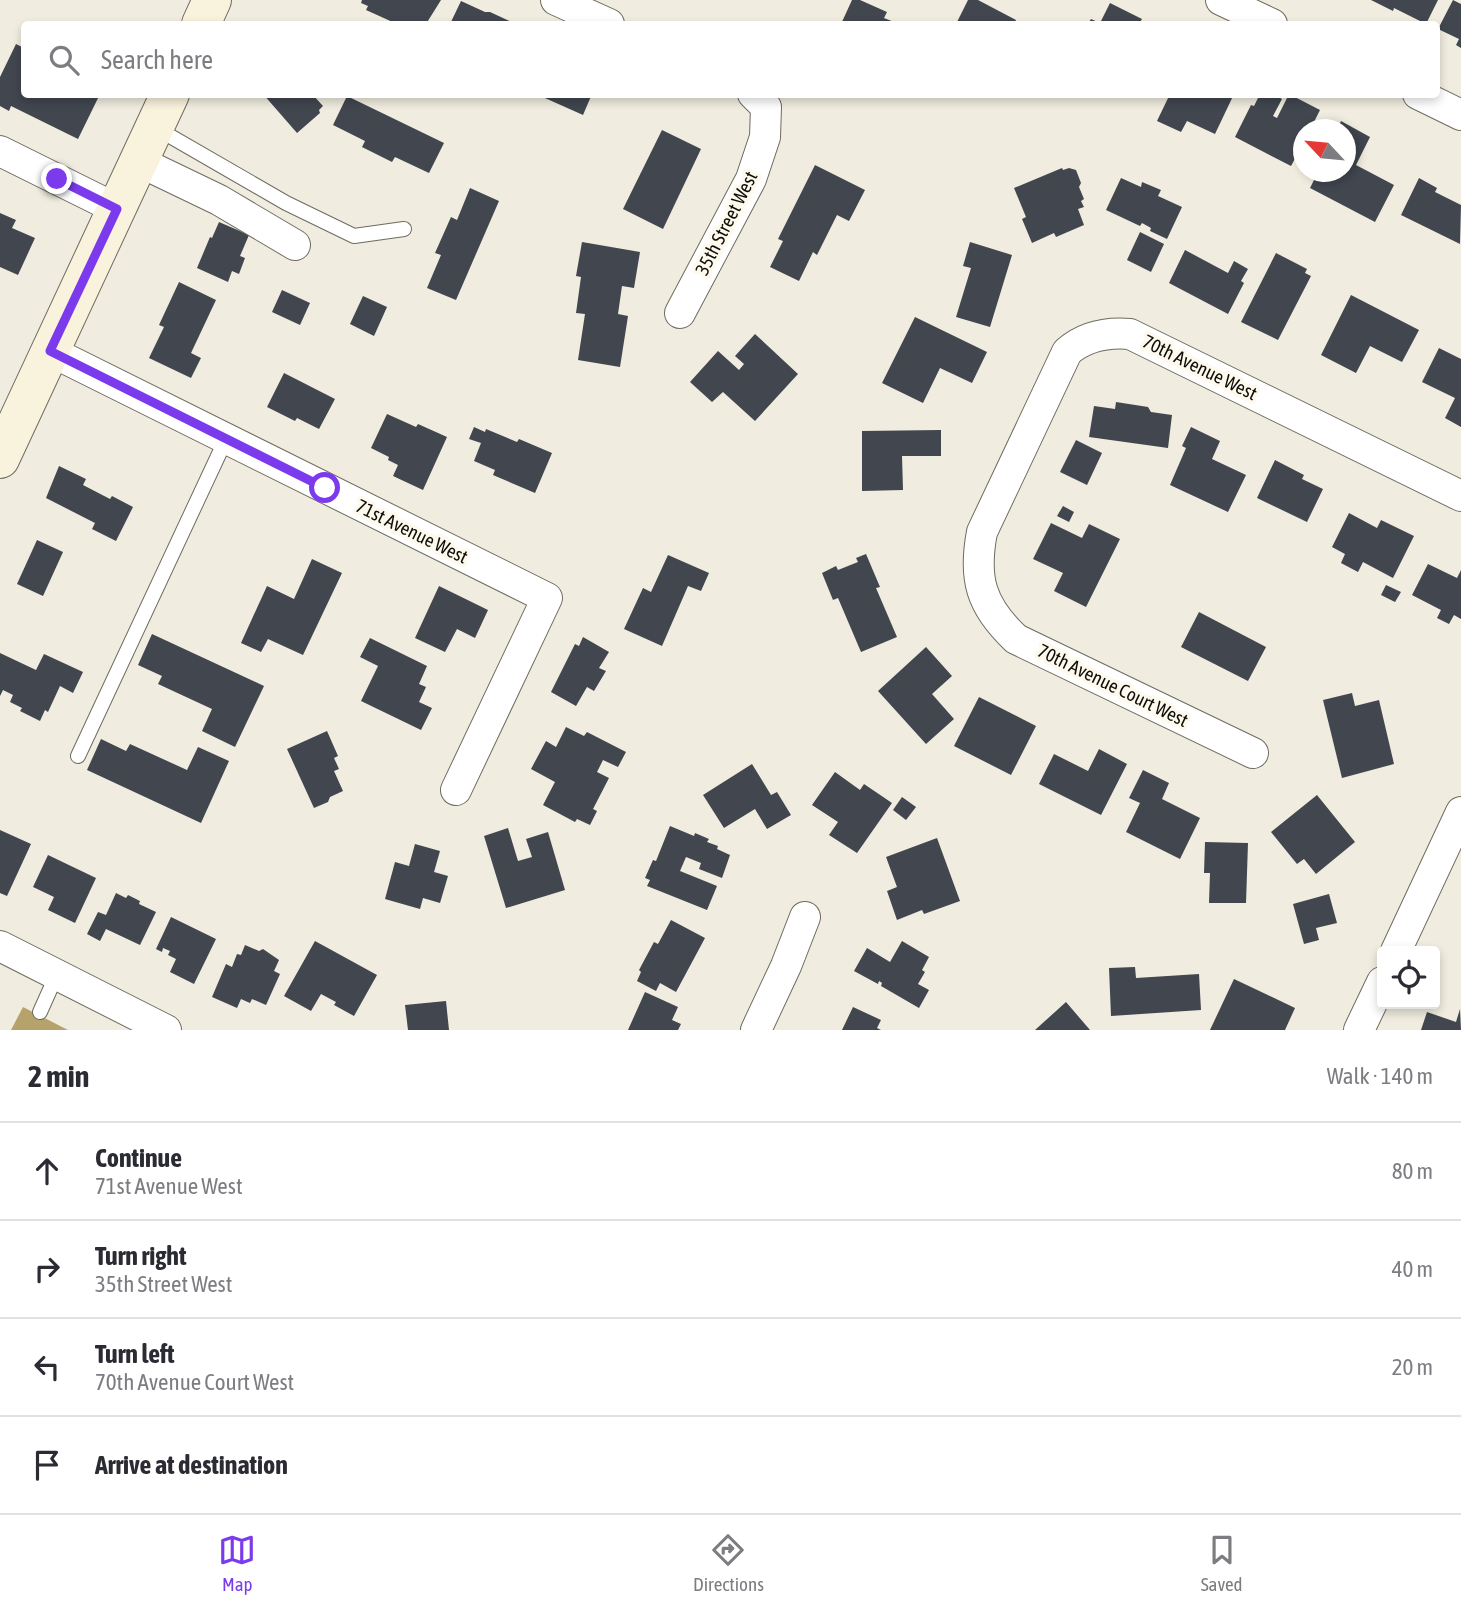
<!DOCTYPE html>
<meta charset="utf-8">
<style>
:root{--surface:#fff;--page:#f7f7f7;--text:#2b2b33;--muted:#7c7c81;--line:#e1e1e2;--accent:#7c3aed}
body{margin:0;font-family:"Asap Condensed",sans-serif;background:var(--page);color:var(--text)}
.controls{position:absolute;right:21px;bottom:21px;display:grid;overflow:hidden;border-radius:7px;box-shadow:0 4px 10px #0003}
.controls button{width:63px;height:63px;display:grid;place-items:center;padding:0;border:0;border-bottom:2px solid var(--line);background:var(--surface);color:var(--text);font:35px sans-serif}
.compass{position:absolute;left:1293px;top:119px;width:63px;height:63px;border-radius:50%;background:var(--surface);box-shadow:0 4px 10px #0003;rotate:296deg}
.stop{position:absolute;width:21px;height:21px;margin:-16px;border:5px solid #7c3aed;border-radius:50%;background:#fff}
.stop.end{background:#7c3aed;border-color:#fff;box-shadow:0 2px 7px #0008}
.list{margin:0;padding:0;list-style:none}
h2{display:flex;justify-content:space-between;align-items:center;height:91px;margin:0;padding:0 28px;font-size:30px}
h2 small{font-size:23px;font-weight:400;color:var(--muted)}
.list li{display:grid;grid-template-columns:46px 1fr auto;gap:21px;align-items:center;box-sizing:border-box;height:98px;padding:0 28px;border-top:2px solid var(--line)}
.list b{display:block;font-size:26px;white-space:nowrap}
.list p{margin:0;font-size:23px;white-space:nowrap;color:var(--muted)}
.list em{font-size:23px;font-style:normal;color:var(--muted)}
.icon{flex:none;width:38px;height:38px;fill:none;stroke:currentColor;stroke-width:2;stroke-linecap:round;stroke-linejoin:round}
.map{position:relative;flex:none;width:1461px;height:1030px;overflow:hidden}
.search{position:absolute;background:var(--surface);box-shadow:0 4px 10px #0003;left:21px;right:21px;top:21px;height:77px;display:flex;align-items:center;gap:18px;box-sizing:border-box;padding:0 24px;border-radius:7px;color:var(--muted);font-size:26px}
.sheet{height:483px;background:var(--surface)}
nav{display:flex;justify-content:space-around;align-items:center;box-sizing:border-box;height:98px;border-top:2px solid var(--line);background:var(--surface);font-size:19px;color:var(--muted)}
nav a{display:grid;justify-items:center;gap:4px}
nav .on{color:var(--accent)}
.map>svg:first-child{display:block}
.water{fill:#b6a36c}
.building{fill:#41464f}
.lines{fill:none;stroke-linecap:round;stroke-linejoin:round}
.lane-casing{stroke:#6e6b60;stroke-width:16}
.street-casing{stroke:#6e6b60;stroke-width:32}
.secondary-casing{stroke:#6e6b60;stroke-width:40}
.lane{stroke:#fff;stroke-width:14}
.street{stroke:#fff;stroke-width:30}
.secondary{stroke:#f9f2dc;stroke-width:38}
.route{stroke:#7c3aed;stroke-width:9}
.labels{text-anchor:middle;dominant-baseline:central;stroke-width:7;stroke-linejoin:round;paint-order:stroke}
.street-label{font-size:19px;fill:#0e0d09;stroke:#fdf9ec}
</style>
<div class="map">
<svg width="1461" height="1030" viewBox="0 0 1461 1030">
<rect width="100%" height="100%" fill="#f0ecdf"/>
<polygon class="water" points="23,1007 68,1030 11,1030"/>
<g class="building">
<polygon points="362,0 441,0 426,24 397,24 366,10 368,6 361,3"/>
<polygon points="852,0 860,0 887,12 884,18 899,24 841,24"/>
<polygon points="968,0 978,0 1016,20 1014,24 956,24"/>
<polygon points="1371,0 1438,0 1426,24 1394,8 1393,11"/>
<polygon points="1453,0 1461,4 1461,48 1456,45 1459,39 1438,29"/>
<polygon points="461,1 485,12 490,12 514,23 513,24 450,24"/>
<polygon points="1110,3 1142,19 1139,24 1088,24 1091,19 1100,23"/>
<polygon points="16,44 24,48 24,94 100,94 78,139 11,106 9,111 0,106 0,77"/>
<polygon points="263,94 312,94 323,106 319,110 320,113 297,133"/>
<polygon points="536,94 592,94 583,115"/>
<polygon points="1170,94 1234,94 1215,134 1187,121 1181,132 1157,121"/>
<polygon points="1260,94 1274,94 1282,99 1273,116 1277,118 1289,94 1320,110 1310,130 1304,130 1304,142 1291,166 1235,137 1251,105 1254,106"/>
<polygon points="347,96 444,143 429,173 395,157 392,162 362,147 365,141 333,125"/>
<polygon points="1341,121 1370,137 1356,165 1394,185 1375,222 1310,188 1318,172 1346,172 1346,130 1337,130"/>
<polygon points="662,130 701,149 663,229 623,209"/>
<polygon points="815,165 865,190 849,221 837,215 817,255 813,252 799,281 770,267 783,241 778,239"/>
<polygon points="1062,168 1063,170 1069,168 1076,170 1081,183 1079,187 1084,199 1081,201 1084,207 1078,209 1084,225 1056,237 1054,233 1032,243 1022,219 1026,217 1014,188"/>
<polygon points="1121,178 1141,187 1142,182 1161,190 1158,196 1182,207 1167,239 1150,231 1151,228 1142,223 1140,226 1106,210"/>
<polygon points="1419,178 1437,188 1435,192 1461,205 1460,244 1401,215"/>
<polygon points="470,188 499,201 456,300 427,288 441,255 435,253 451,217 457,220"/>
<polygon points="0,213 16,220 12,228 35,238 18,275 0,267"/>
<polygon points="219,222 249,235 240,256 245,258 239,274 232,271 228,282 197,268 210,237 212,238"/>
<polygon points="1140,232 1164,244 1151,272 1127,260"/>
<polygon points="582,242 640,252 634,288 622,286 618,314 628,316 620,367 578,360 585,314 576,313 581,277 576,276"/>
<polygon points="970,242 1012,255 990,327 956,317 971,268 963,266"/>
<polygon points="1185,250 1228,273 1234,261 1248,269 1241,281 1244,283 1228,314 1169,283"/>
<polygon points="1276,253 1307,269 1305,273 1311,276 1278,340 1241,322"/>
<polygon points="179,282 216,300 191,353 201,358 191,378 149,358 164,327 159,325"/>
<polygon points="282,290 310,303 300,325 272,312"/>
<polygon points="1351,295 1419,330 1402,362 1370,346 1356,373 1321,355"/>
<polygon points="363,296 387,307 374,336 350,324"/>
<polygon points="915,317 987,352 972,383 940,368 923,403 882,383"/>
<polygon points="755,334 798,374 755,421 723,392 712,402 690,382 718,351 739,370 744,364 735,356"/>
<polygon points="1439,348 1461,359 1461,427 1445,418 1455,398 1422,382"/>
<polygon points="284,373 335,399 319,429 297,418 295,421 267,407"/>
<polygon points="1116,402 1148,407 1151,412 1172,415 1168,448 1089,437 1094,406 1115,409"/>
<polygon points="387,414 416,427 418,424 447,437 423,490 393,476 398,465 388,460 389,457 371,448"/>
<polygon points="474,427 485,432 486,429 517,442 519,439 552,453 535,493 493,475 495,470 474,461 481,443 469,439"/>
<polygon points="1191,427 1220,441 1212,459 1246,475 1228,512 1170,485 1186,448 1182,446"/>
<polygon points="941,430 941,456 902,456 903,490 862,491 862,431"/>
<polygon points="1076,440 1102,453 1087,485 1060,472"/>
<polygon points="1275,460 1304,475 1302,479 1323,489 1307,522 1257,498"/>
<polygon points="59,466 86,479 83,485 110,499 112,496 133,507 116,541 92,529 95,523 46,498"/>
<polygon points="1063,506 1074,512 1069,522 1057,516"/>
<polygon points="1349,513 1377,528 1381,520 1414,536 1393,578 1363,562 1358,572 1341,563 1345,554 1332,547"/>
<polygon points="1051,523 1082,538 1089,524 1120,539 1086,607 1054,591 1063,573 1033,559"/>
<polygon points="37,540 63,552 43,596 17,584"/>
<polygon points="866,554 880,587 876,588 897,637 861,652 838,598 833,600 822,573 836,566 838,570 858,562 856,558"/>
<polygon points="668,555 709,573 701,591 688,586 662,646 624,629 643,588 651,592"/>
<polygon points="312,559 342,573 303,655 268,639 261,652 241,643 267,586 294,599"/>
<polygon points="1428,564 1457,578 1461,570 1461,619 1454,615 1449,624 1437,618 1441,610 1412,595"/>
<polygon points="1386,585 1401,592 1395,602 1381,595"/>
<polygon points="439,586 488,610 475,638 457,629 445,652 415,638"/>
<polygon points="1199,612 1266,647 1248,681 1181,647"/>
<polygon points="152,634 264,686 235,747 202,731 212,709 158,684 162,676 138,665"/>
<polygon points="583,637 609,652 599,668 606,671 594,691 587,687 576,706 551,692 575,644 579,646"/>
<polygon points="370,638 427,666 419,684 426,687 419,702 432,708 421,730 361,701 378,666 360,657"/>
<polygon points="926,647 952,676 932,694 954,719 926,744 878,691"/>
<polygon points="0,653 36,670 44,654 83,672 73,693 60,686 48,712 45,710 40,721 20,711 22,708 10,702 13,695 3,690 0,696"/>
<polygon points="1352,693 1355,706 1379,700 1394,764 1342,778 1323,700"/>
<polygon points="979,697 1036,726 1011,775 954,746"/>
<polygon points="566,727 584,736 587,732 626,752 618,767 603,760 597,772 609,778 593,809 597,811 590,825 577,819 575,822 543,805 555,782 531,769 546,741 556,747"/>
<polygon points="327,731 338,756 334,758 339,769 334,771 343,791 330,797 328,802 314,808 287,749"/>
<polygon points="101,739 126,751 130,744 187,770 198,747 229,761 201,823 87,770"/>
<polygon points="1099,749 1127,764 1101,815 1039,784 1054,754 1088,771"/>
<polygon points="752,764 771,795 777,792 791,815 767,829 755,809 724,828 703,795"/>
<polygon points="1143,770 1169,783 1162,799 1200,818 1180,859 1126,832 1140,803 1129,798"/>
<polygon points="835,772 860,790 864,784 892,803 857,853 829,835 838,822 812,805"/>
<polygon points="1317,795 1355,842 1316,874 1304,859 1297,864 1271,832"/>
<polygon points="902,797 916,807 906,820 893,810"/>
<polygon points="670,826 694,836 695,833 709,839 707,842 718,846 717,849 730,855 722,878 699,869 701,863 686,857 680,871 717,886 707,910 647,886 650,880 645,878 653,860 656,861"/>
<polygon points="508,828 518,861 532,857 526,839 548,832 565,890 506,908 484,836"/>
<polygon points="0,830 31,844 7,896 0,893"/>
<polygon points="937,838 960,901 924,914 922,910 897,920 887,891 897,887 886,857"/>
<polygon points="1205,842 1248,843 1246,903 1209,903 1210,873 1204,873"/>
<polygon points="415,844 440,851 434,872 448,876 440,903 423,898 420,909 385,899 395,862 409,866"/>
<polygon points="48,855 96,878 75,923 48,910 54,897 33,887"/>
<polygon points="116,893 126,898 128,895 140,901 139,904 156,912 140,945 106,929 100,941 87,934 98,912 106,915"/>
<polygon points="1329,894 1337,923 1316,928 1319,940 1304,944 1293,904"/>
<polygon points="171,917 216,939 194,984 170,972 176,959 168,955 170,951 163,948 162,952 156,949"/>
<polygon points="671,920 705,938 676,992 660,983 656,991 637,981 641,972 639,970 654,942 658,944"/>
<polygon points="315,941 377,975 354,1016 334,1005 336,1002 321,994 311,1011 284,996"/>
<polygon points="902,941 929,957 922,970 925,972 918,984 929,990 919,1008 881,986 882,983 879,981 878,984 854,971 867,948 890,962"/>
<polygon points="245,945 259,951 263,949 279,960 274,971 280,974 266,1005 252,999 250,1003 241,999 237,1008 212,997 226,964 232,967 237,954 241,955"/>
<polygon points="1135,967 1136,978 1199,974 1201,1010 1111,1016 1109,968"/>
<polygon points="1234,979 1295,1008 1285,1030 1210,1030"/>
<polygon points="645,992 678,1007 672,1020 681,1024 678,1030 628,1030"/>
<polygon points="446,1001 449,1030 408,1030 405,1005"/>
<polygon points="1066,1002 1090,1030 1035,1030"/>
<polygon points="853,1007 881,1020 877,1028 881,1030 842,1030"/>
<polygon points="1460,1009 1461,1030 1421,1030 1427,1012 1456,1022"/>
</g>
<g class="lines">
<g class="lane-casing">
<g id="lane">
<polyline points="156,128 286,203 354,236 404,229"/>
<polyline points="78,756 226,439"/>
<polyline points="40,1012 57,974"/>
</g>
</g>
<g class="street-casing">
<g id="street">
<polyline points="556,0 609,24"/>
<polyline points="1221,0 1272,24"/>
<polyline points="1418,94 1461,115"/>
<polyline points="0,151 117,209"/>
<polyline points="140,162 219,200 295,245"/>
<polyline points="680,313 751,179 765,137 766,107 753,94"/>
<polyline points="50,351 547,598 456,790"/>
<path d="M1253,753l-237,-114c-35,-33 -43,-60 -34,-107l85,-180c18,-16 39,-20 63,-18l331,162"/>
<polyline points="0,946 166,1030"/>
<polyline points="1396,951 1461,812"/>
<polyline points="756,1030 786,966 805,917"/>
<polyline points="1359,1030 1382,982"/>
</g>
</g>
<g class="secondary-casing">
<g id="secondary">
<polyline points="201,24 212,0"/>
<polyline points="0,459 170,94"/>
</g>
</g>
<use href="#lane" class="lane"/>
<use href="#street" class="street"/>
<use href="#secondary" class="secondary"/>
</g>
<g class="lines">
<polyline class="route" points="57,179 117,209 50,351 325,488"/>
</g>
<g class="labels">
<g class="street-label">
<text transform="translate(726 223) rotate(-63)">35th Street West</text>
<text transform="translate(1200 367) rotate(26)">70th Avenue West</text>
<text transform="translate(412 531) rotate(26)">71st Avenue West</text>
<text transform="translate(1113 685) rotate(26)">70th Avenue Court West</text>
</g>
</g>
</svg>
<div class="controls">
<button><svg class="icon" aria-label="locate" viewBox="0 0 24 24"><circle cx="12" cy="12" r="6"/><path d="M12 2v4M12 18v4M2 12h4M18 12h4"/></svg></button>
</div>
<svg class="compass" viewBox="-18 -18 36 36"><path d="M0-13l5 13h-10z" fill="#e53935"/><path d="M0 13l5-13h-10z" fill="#7c7c81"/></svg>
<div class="stop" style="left:325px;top:488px"></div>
<div class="stop end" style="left:57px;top:179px"></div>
<div class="search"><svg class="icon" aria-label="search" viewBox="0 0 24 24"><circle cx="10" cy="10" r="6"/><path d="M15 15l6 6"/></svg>Search here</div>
</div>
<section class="sheet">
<h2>2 min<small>Walk · 140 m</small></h2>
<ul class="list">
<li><svg class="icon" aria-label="ahead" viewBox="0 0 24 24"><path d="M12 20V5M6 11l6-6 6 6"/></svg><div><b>Continue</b><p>71st Avenue West</p></div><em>80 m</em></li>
<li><svg class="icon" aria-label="right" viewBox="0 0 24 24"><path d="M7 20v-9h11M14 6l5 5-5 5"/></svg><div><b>Turn right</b><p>35th Street West</p></div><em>40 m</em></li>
<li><svg class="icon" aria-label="left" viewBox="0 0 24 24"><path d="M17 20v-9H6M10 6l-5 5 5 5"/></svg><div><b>Turn left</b><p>70th Avenue Court West</p></div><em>20 m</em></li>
<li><svg class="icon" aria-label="arrive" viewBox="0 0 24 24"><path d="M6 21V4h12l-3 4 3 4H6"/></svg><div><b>Arrive at destination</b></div></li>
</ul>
</section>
<nav>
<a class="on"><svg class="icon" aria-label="map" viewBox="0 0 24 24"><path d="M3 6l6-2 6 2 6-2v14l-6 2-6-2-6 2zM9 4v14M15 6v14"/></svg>Map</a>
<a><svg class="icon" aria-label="directions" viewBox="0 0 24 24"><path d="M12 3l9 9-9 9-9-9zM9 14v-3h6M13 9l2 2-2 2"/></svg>Directions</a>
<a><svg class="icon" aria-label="saved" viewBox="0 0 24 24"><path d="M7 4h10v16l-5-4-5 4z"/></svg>Saved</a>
</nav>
